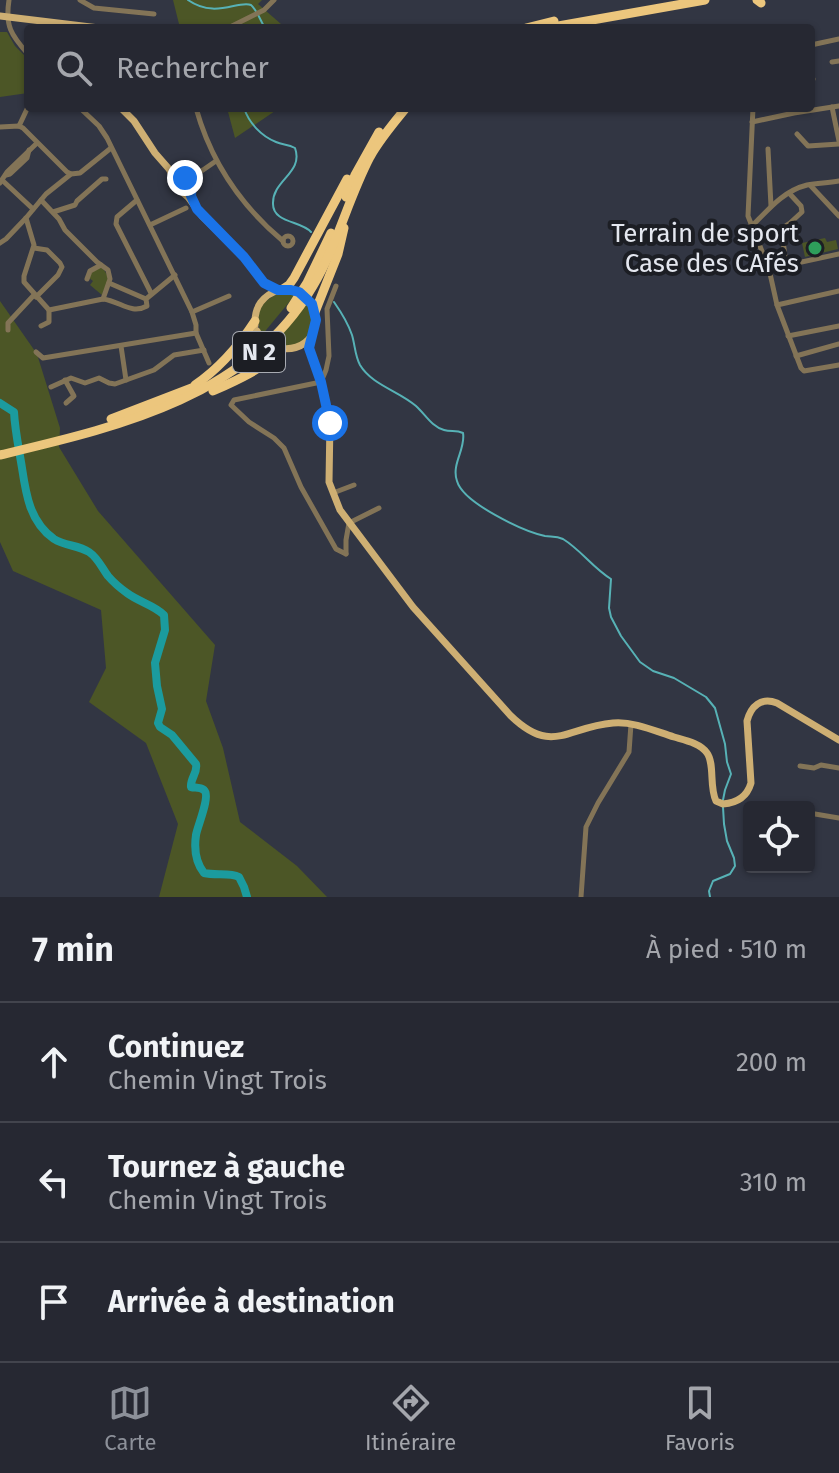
<!DOCTYPE html>
<html lang="fr">
<meta charset="utf-8">
<style>
:root{--surface:#262832;--page:#32343e;--text:#f1f3f6;--muted:#a4a6ac;--line:#42444d;--accent:#8c9099}
body{margin:0;font-family:"Fira Sans",sans-serif;background:var(--page);color:var(--text)}
.controls{position:absolute;right:24px;bottom:24px;display:grid;overflow:hidden;border-radius:8px;box-shadow:0 2px 6px #0004}
.controls button{width:72px;height:72px;display:grid;place-items:center;padding:0;border:0;border-bottom:2px solid var(--line);background:var(--surface);color:var(--text);font:40px sans-serif}
.stop{position:absolute;width:24px;height:24px;margin:-18px;border:6px solid #1a73e8;border-radius:50%;background:#fff}
.stop.end{background:#1a73e8;border-color:#fff;box-shadow:0 2px 8px #0008}
.list{margin:0;padding:0;list-style:none}
h2{display:flex;justify-content:space-between;align-items:center;height:104px;margin:0;padding:0 32px;font-size:34px}
h2 small{font-size:26px;font-weight:400;color:var(--muted)}
.list li{display:grid;grid-template-columns:52px 1fr auto;gap:24px;align-items:center;box-sizing:border-box;height:120px;padding:0 32px;border-top:2px solid var(--line)}
.list b{display:block;font-size:30px;white-space:nowrap}
.list p{margin:0;font-size:26px;white-space:nowrap;color:var(--muted)}
.list em{font-size:26px;font-style:normal;color:var(--muted)}
.icon{flex:none;width:44px;height:44px;fill:none;stroke:currentColor;stroke-width:2;stroke-linecap:round;stroke-linejoin:round}
.map{position:relative;flex:none;width:839px;height:897px;overflow:hidden}
.search{position:absolute;background:var(--surface);box-shadow:0 2px 6px #0004;left:24px;right:24px;top:24px;height:88px;display:flex;align-items:center;gap:20px;box-sizing:border-box;padding:0 28px;border-radius:8px;color:var(--muted);font-size:30px}
.sheet{height:464px;background:var(--surface)}
nav{display:flex;justify-content:space-around;align-items:center;box-sizing:border-box;height:112px;border-top:2px solid var(--line);background:var(--surface);font-size:22px;color:var(--muted)}
nav a{display:grid;justify-items:center;gap:4px}
nav .on{color:var(--accent)}
.map>svg:first-child{display:block}
.green{fill:#4c5626}
.lines{fill:none;stroke-linecap:round;stroke-linejoin:round}
.stream{stroke:#57b2b6;stroke-width:2}
.river{stroke:#1b9b9e;stroke-width:8}
.minor{stroke:#837457;stroke-width:5}
.major{stroke:#ceaf73;stroke-width:7}
.highway{stroke:#ecc67d;stroke-width:9}
.major-bridge{stroke:#ceaf73;stroke-width:7}
.route{stroke:#1a73e8;stroke-width:10}
.leisure-dot{fill:#2e9e5b;stroke:#1c1e24;stroke-width:3}
.labels{text-anchor:middle;dominant-baseline:central;stroke-width:8;stroke-linejoin:round;paint-order:stroke}
.shield{fill:#1c1e24;stroke:#a8abb2;stroke-width:2}
.shield-label{font-size:24px;font-weight:bold;fill:#e4e7ef}
.poi-label{font-size:26px;fill:#e4e7ef;stroke:#1c1e24;text-anchor:end}
</style>
<div class="map">
<svg width="839" height="897" viewBox="0 0 839 897">
<rect width="100%" height="100%" fill="#323643"/>
<g class="green">
<polygon points="173,0 262,0 258,4 281,24 283,28 244,28 241,22 226,28 180,28"/>
<polygon points="0,32 7,32 15,46 28,59 28,93 0,97"/>
<polygon points="227,108 278,108 278,109 235,138"/>
<polygon points="825,238 827,242 836,240 838,249 805,257 802,243"/>
<path d="M101,267c12,12 6,15 1,28l-12,-10 3,-4 -4,-3 3,-6z"/>
<path d="M283,292l12,3 -33,40c-10,-22 0,-36 21,-43z"/>
<polygon points="0,301 37,354 60,428 59,447 98,511 215,645 206,701 223,748 240,822 297,866 327,897 159,897 178,824 146,743 89,702 106,668 101,610 13,571 0,542"/>
<path d="M306,303c9,14 8,39 -13,43 -5,1 -14,-1 -20,-2l17,-19z"/>
</g>
<g class="lines">
<g class="stream">
<path d="M188,0c27,19 50,0 63,5 6,5 10,17 14,23"/>
<path d="M244,108c5,15 17,28 32,34 7,3 12,2 19,6 9,25 -23,32 -22,56 0,19 29,17 38,28"/>
<path d="M334,302c7,10 14,21 18,33 3,10 3,21 8,30 12,20 39,26 56,41 9,8 16,21 28,24 7,2 12,0 19,3 3,16 -12,31 -6,48 6,22 66,50 88,55 6,1 11,0 18,3 18,11 30,29 48,40l-2,29 2,9 10,19 19,26 13,9 21,7 32,19 9,11 10,36 2,18 4,12 -6,16 -2,10"/>
<polyline points="710,897 709,891 713,881 730,874 735,866 734,858 727,841 724,824 723,807"/>
</g>
<path class="river" d="M0,403l14,9c1,19 5,37 8,56 4,27 8,54 32,71 11,7 24,6 35,13 9,6 13,16 19,24 6,7 12,12 19,17 12,9 27,12 37,22l1,15 -10,33 2,23 5,23 -4,14 2,4 12,8 24,29c2,9 -6,14 -5,23 4,1 9,0 13,3 7,6 -7,37 -8,45 -2,14 0,28 8,38 12,3 25,-1 35,4l5,10 3,10"/>
<g class="minor">
<path d="M9,0c-4,26 2,35 19,54"/>
<polyline points="80,0 94,8 154,14"/>
<polyline points="228,28 264,10 274,0"/>
<polyline points="811,45 839,39"/>
<polyline points="832,62 839,61"/>
<polyline points="811,79 813,79"/>
<polyline points="832,107 839,141"/>
<polyline points="80,108 99,126 107,138 192,312 196,325 196,333 209,363"/>
<path d="M196,108c15,54 44,97 87,133"/>
<polyline points="753,108 748,216 769,269 777,305 801,368 804,371 839,365"/>
<polyline points="752,122 794,113 839,106"/>
<polyline points="19,126 28,107"/>
<polyline points="0,127 19,126 23,128 67,172 71,174"/>
<polyline points="797,134 808,146 839,144"/>
<polyline points="768,149 771,206"/>
<polyline points="6,175 10,174 27,158 29,150"/>
<polyline points="187,178 203,170 216,161"/>
<polyline points="2,180 33,209"/>
<polyline points="0,183 7,172 37,143"/>
<polyline points="810,185 839,216"/>
<polyline points="41,200 59,219 65,230 97,262 108,270 110,279 103,299"/>
<polyline points="137,200 117,217 116,224 151,293"/>
<polyline points="53,212 75,205 77,201 102,179 106,179"/>
<path d="M26,218l8,27 -10,31v6l25,28 54,-11c17,2 28,16 44,7l-1,-7 29,-24"/>
<polyline points="150,225 186,208"/>
<path d="M751,227c17,-17 32,-36 56,-42 11,-2 21,-2 32,-4"/>
<circle cx="288" cy="241" r="5"/>
<polyline points="0,243 6,239 26,218 46,194 71,174 80,173 111,148"/>
<polyline points="34,248 47,250 60,263 62,267 58,275 36,297"/>
<polyline points="786,265 783,240 784,227 790,223 802,212 801,206 789,193"/>
<polyline points="769,269 839,254"/>
<polyline points="87,279 90,271 101,265"/>
<polyline points="109,283 146,299"/>
<polyline points="336,286 327,309 329,356 326,370 321,382 234,400 231,405 249,422 274,438 284,448 301,487 336,549 346,554"/>
<polyline points="777,305 839,291"/>
<polyline points="192,312 229,296"/>
<polyline points="41,326 49,322 49,310"/>
<polyline points="8,330 8,323 34,295"/>
<polyline points="788,336 839,326"/>
<polyline points="121,346 126,380"/>
<polyline points="36,352 43,358 196,333"/>
<polyline points="796,356 839,344"/>
<polyline points="65,380 74,396 66,403"/>
<polyline points="51,387 71,378 85,383 99,378 109,383 115,384 154,370 174,355 204,350"/>
<polyline points="333,493 354,485"/>
<polyline points="346,554 346,540 349,523 379,508"/>
<polyline points="800,766 814,768 821,765 839,768"/>
<polyline points="809,813 839,818"/>
<polyline points="581,897 586,827 598,803 629,752 631,724"/>
</g>
<g class="major">
<polyline points="0,16 99,28"/>
<polyline points="121,108 134,121 155,153 169,169 180,190 188,197 202,216 244,257 264,283 278,290"/>
<polyline points="174,173 192,181 192,199"/>
<path d="M255,325c-1,-18 8,-30 24,-35"/>
<path d="M311,337l-2,11 12,34 9,39 -1,61 11,28 73,97 97,108c42,41 56,12 103,8 20,-2 42,8 61,14 10,3 26,6 33,16 8,11 2,34 9,48l7,3c13,-1 24,-7 28,-21l-4,-62c4,-15 14,-24 30,-18l62,37"/>
<path d="M270,346c28,9 51,-6 44,-36"/>
</g>
<g class="highway">
<polyline points="757,0 761,3"/>
<polyline points="526,28 554,21"/>
<polyline points="547,28 705,0"/>
<polyline points="346,197 355,175 379,132"/>
<polyline points="283,289 289,285 294,278 347,179"/>
<polyline points="291,308 307,283 331,233"/>
<polyline points="315,312 338,254 344,228"/>
<path d="M195,385c25,-17 43,-38 60,-64"/>
<path d="M213,391c25,-11 49,-22 69,-41"/>
<polyline points="111,419 202,384"/>
<path d="M0,455c117,-28 248,-57 313,-169 24,-40 35,-87 57,-129 10,-18 23,-33 36,-49"/>
</g>
<g class="major-bridge">
<polyline points="291,290 306,297 312,304"/>
<polyline points="257,331 262,340 270,346"/>
</g>
</g>
<g class="lines">
<polyline class="route" points="185,178 190,179 192,183 191,196 197,209 244,257 264,283 278,290 291,290 299,292 312,304 316,320 309,348 321,382 330,423"/>
</g>
<circle class="leisure-dot" cx="815" cy="248" r="8"/>
<g class="labels">
<rect class="shield" x="233" y="332" width="52" height="40" rx="6"/>
<g class="shield-label">
<text x="259" y="352">N 2</text>
</g>
<g class="poi-label">
<text x="799" y="233">Terrain de sport<tspan x="799" dy="30">Case des CAfés</tspan></text>
</g>
</g>
</svg>
<div class="controls">
<button><svg class="icon" aria-label="locate" viewBox="0 0 24 24"><circle cx="12" cy="12" r="6"/><path d="M12 2v4M12 18v4M2 12h4M18 12h4"/></svg></button>
</div>
<div class="stop" style="left:330px;top:423px"></div>
<div class="stop end" style="left:185px;top:178px"></div>
<div class="search"><svg class="icon" aria-label="search" viewBox="0 0 24 24"><circle cx="10" cy="10" r="6"/><path d="M15 15l6 6"/></svg>Rechercher</div>
</div>
<section class="sheet">
<h2>7 min<small>À pied · 510 m</small></h2>
<ul class="list">
<li><svg class="icon" aria-label="ahead" viewBox="0 0 24 24"><path d="M12 20V5M6 11l6-6 6 6"/></svg><div><b>Continuez</b><p>Chemin Vingt Trois</p></div><em>200 m</em></li>
<li><svg class="icon" aria-label="left" viewBox="0 0 24 24"><path d="M17 20v-9H6M10 6l-5 5 5 5"/></svg><div><b>Tournez à gauche</b><p>Chemin Vingt Trois</p></div><em>310 m</em></li>
<li><svg class="icon" aria-label="arrive" viewBox="0 0 24 24"><path d="M6 21V4h12l-3 4 3 4H6"/></svg><div><b>Arrivée à destination</b></div></li>
</ul>
</section>
<nav>
<a class="on"><svg class="icon" aria-label="map" viewBox="0 0 24 24"><path d="M3 6l6-2 6 2 6-2v14l-6 2-6-2-6 2zM9 4v14M15 6v14"/></svg>Carte</a>
<a><svg class="icon" aria-label="directions" viewBox="0 0 24 24"><path d="M12 3l9 9-9 9-9-9zM9 14v-3h6M13 9l2 2-2 2"/></svg>Itinéraire</a>
<a><svg class="icon" aria-label="saved" viewBox="0 0 24 24"><path d="M7 4h10v16l-5-4-5 4z"/></svg>Favoris</a>
</nav>
